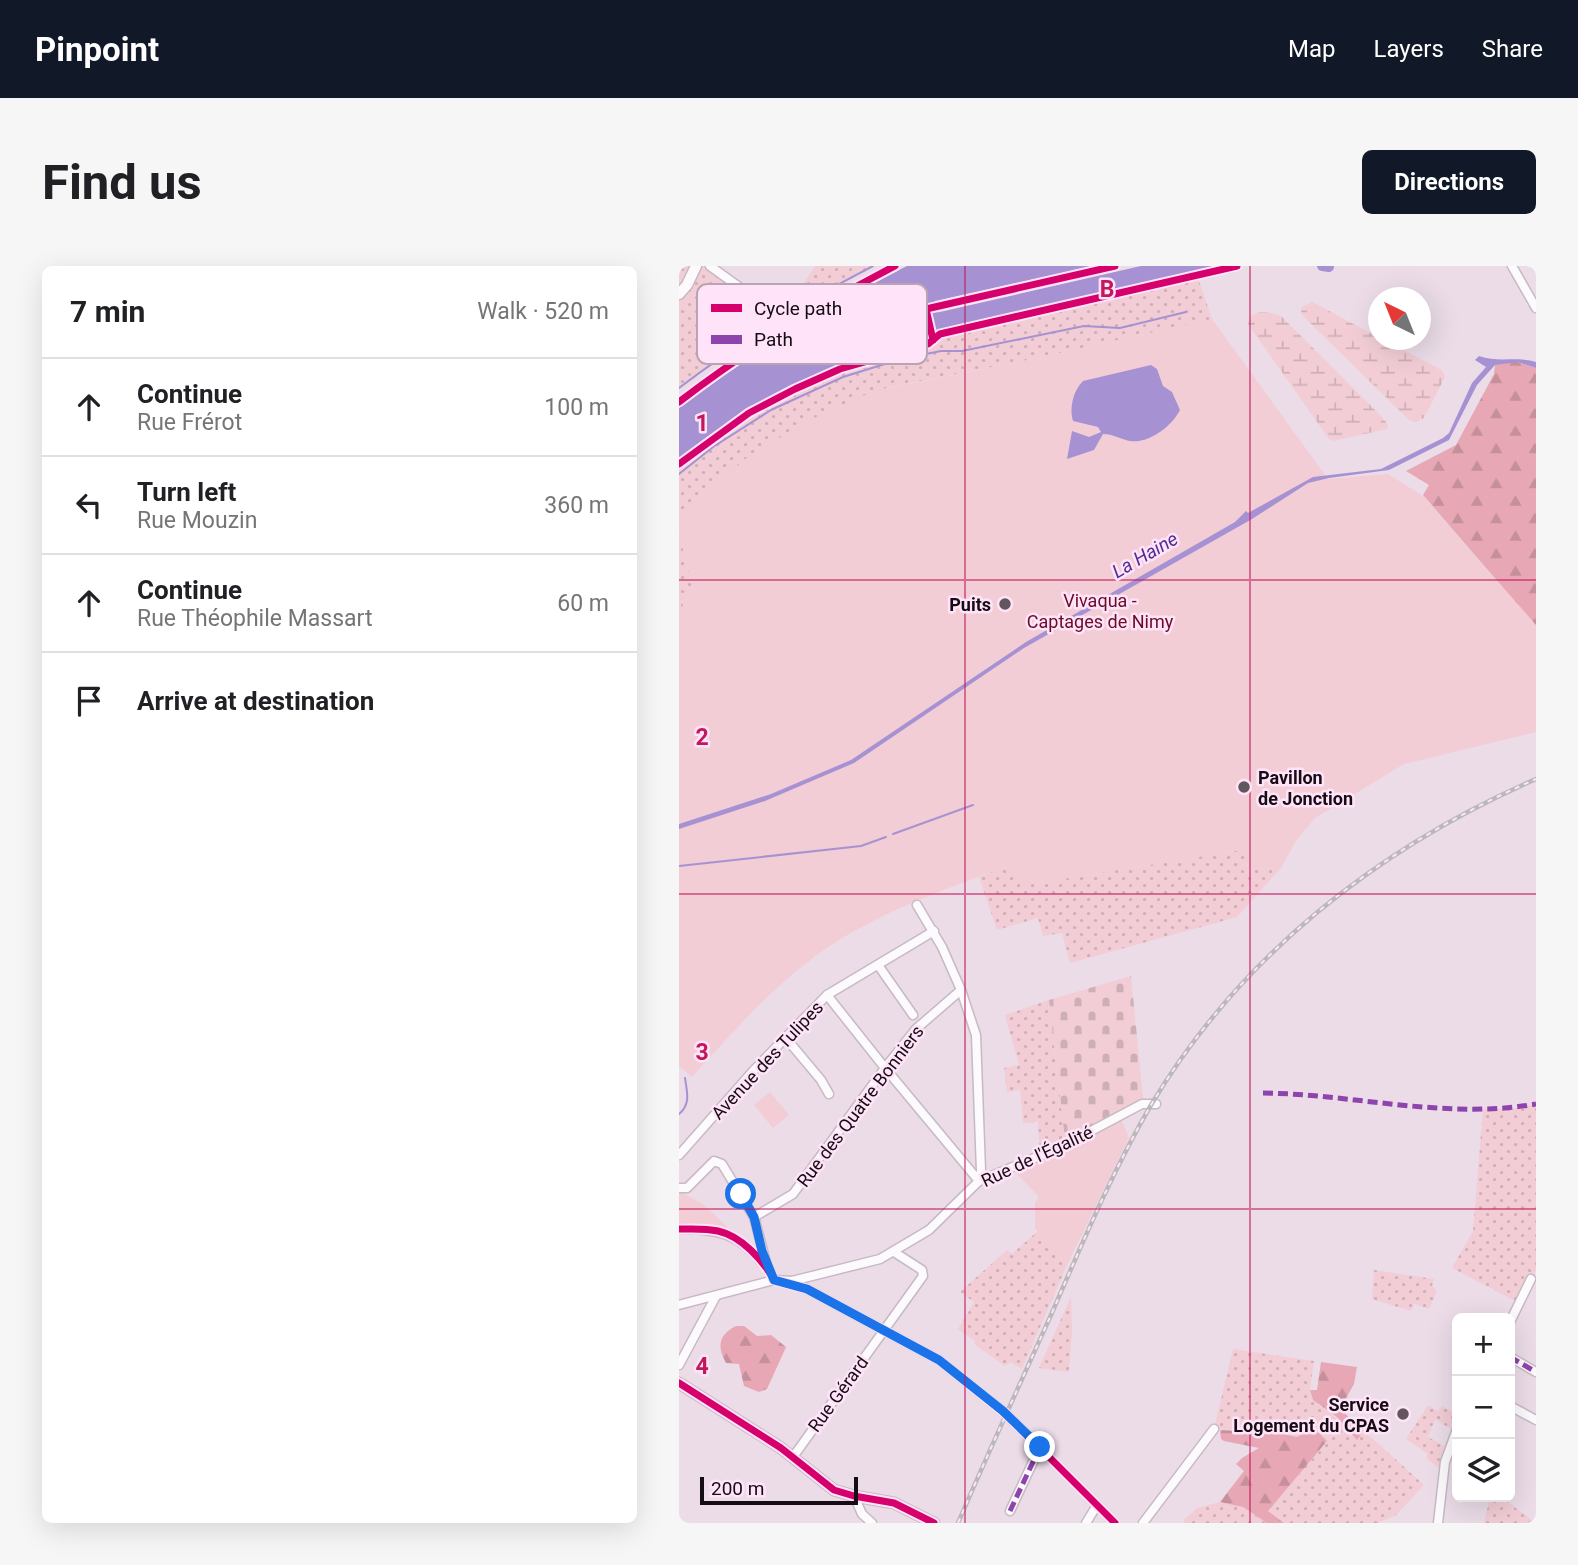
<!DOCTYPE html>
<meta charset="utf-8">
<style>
:root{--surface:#fff;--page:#f6f6f6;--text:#202124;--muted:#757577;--line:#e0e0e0;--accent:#111827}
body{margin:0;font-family:Roboto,sans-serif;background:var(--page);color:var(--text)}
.controls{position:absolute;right:21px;bottom:21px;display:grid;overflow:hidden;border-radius:10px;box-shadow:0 7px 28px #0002}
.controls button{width:63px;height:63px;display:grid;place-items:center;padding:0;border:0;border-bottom:2px solid var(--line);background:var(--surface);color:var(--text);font:35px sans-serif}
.compass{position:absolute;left:689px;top:21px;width:63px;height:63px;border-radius:50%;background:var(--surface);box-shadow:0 7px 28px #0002;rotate:317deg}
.scale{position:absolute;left:21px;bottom:18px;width:158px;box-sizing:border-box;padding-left:7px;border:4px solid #160d14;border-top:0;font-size:19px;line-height:24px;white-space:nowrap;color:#160d14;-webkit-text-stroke:5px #ffe4f9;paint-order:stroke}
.stop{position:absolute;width:21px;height:21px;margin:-16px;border:5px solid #1a73e8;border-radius:50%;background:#fff}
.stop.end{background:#1a73e8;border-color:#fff;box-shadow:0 2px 7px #0008}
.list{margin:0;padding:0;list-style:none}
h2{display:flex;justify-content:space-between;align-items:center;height:91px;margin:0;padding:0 28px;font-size:30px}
h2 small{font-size:23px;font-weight:400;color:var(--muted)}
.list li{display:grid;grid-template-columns:46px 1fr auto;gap:21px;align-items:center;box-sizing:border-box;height:98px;padding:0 28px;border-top:2px solid var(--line)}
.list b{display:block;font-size:26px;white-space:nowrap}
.list p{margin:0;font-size:23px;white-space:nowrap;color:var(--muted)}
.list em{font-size:23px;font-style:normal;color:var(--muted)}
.icon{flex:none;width:38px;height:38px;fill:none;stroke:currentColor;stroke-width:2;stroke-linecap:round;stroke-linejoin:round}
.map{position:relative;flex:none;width:857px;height:1257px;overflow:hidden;border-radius:10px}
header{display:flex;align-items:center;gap:42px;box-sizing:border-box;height:98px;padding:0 35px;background:var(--accent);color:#fff}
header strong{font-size:33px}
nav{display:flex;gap:38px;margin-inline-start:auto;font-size:24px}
.intro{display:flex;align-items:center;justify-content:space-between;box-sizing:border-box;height:168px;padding:0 42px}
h1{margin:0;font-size:49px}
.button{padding:18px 32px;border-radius:10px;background:var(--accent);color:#fff;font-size:24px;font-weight:700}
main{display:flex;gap:42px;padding:0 42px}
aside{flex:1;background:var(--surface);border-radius:10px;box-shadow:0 7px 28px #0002}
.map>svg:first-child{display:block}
.grass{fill:url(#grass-dots)}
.forest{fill:url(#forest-firs)}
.wetland{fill:url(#wetland-marsh)}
.cemetery{fill:url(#cemetery-stones)}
.green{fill:#f2cdd5}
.water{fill:#a692d2}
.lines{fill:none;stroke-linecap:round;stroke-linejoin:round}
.stream{stroke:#a692d2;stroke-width:2}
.river{stroke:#a692d2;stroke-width:10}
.minor-casing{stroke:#c6bac3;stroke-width:11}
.major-casing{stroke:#c6bac3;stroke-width:13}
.minor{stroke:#fcfafc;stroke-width:8}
.major{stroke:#fcfafc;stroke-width:10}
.rail-casing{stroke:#bbb8bb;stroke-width:4.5}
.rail{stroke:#ffe4f9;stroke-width:2;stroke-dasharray:5;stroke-linecap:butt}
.quiet{stroke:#8e44ad;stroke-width:5;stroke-dasharray:10 5;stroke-linecap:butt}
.cycleway-casing{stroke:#ffe4f9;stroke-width:11}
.cycleway{stroke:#d6006c;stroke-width:7}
.route{stroke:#1a73e8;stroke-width:9}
.grid{fill:none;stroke:#c2185b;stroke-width:2;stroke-opacity:0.55}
.poi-dot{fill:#61555e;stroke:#ffe4f9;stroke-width:2.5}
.labels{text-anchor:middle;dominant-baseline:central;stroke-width:5;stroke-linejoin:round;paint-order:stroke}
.park-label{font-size:18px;fill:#6a0b27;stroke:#ffe4f9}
.poi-label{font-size:18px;font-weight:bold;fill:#160d14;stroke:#ffe4f9;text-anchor:end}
.street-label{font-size:18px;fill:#160d14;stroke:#ffe4f9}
.water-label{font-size:19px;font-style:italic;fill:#522e94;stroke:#ffe4f9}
.key{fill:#ffe4f9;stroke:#b9a4b4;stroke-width:2}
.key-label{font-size:19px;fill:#160d14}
.grid-label{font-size:23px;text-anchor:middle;font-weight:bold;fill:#c2185b;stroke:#ffe4f9;stroke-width:5;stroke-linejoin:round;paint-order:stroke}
</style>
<header>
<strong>Pinpoint</strong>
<nav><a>Map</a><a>Layers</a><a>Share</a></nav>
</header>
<div class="intro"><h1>Find us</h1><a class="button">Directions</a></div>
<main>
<aside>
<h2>7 min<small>Walk · 520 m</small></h2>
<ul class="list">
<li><svg class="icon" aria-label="ahead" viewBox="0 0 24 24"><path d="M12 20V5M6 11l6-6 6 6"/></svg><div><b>Continue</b><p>Rue Frérot</p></div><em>100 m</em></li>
<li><svg class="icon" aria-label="left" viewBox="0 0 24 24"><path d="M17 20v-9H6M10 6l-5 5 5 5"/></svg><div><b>Turn left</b><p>Rue Mouzin</p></div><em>360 m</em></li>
<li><svg class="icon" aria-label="ahead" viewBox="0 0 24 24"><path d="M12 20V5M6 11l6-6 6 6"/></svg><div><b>Continue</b><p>Rue Théophile Massart</p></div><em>60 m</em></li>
<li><svg class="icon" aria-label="arrive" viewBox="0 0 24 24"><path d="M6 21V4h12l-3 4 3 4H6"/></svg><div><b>Arrive at destination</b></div></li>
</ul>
</aside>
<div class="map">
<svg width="857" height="1257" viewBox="0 0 857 1257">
<defs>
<pattern id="grass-dots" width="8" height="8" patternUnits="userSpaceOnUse" patternTransform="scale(1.75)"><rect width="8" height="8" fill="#f2cdd5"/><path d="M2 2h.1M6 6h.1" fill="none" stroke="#cfafb6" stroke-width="1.8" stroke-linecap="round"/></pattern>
<pattern id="forest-firs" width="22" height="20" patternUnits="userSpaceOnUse" patternTransform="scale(1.75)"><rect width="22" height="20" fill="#e7a7b5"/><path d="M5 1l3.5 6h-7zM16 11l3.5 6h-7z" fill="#c58f9b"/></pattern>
<pattern id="wetland-marsh" width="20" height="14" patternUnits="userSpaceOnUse" patternTransform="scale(1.75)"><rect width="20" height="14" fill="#f2cdd5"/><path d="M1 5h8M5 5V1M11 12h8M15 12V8" fill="none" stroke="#cfafb6"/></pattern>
<pattern id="cemetery-stones" width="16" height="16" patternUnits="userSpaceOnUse" patternTransform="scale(1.75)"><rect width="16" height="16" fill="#f2cdd5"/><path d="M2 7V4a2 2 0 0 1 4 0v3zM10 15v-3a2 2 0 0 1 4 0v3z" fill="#cfafb6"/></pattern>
</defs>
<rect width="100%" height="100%" fill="#ebdce8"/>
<g class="grass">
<polygon points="2,0 31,0 95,39 105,41 109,48 40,93 0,122 0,5"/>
<polygon points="136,0 194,0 121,41 114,34"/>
<polygon points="518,9 533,53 359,92 207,122 0,251 0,198 55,157 116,123 161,104 249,79 261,69"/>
<polygon points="0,267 14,322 0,346"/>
<polygon points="567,583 569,603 602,602 558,651 391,697 383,667 364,670 359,652 318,664 300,611 326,601 353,618"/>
<polygon points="370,734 386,874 386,878 361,890 359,856 344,857 341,824 328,826 325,802 340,799 326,749"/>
<polygon points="857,838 857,1004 840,1037 773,1002 794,965 804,843 832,843"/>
<polygon points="359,965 388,999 343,1103 331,1096 326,1100 295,1078 296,1075 279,1063 295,1036 281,1026 328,984 333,988"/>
<polygon points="695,1004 755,1013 753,1020 758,1025 750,1043 735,1038 732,1045 693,1033"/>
<polygon points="392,1031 393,1063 390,1106 360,1102"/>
<path d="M554,1083l81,12 -4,29 3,10c13,12 30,18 38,36l11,-3v-4l62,56 -28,30 -18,8h-94l-17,-12 60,-69 -48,-9 -65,-4z"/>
<polygon points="749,1139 759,1145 763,1140 772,1145 774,1143 778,1145 772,1163 756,1153 749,1171 765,1180 760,1202 747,1192 749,1188 727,1173"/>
<polygon points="811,1231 822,1231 857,1257 805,1257"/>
<polygon points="541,1236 564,1241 588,1257 505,1257 505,1254 518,1242"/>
</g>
<g class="forest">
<polygon points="827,96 839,96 857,102 857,360 744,229 750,219 727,205 777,179 815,108 816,99"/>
<path d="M57,1060h8l13,10 14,-1 15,12 -19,42 -8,3 -15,-6 -5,-22 -13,-1c-9,-16 -8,-28 10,-37z"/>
<polygon points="642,1096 678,1101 675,1118 661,1143 683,1163 683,1167 678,1174 658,1151 634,1134 631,1124 638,1124"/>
<polygon points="541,1164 600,1167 618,1171 631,1164 640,1167 648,1175 589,1245 605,1257 588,1257 564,1241 541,1236 565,1205 557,1198 563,1192 580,1182 545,1175 542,1173"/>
</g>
<g class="wetland">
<polygon points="633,36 699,71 699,74 705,74 763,104 766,111 745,152 736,156 730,154 626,52 622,46 623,41"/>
<polygon points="580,46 588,46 602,50 704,152 709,159 708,163 654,175 650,173 569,58 571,51"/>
</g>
<polygon class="cemetery" points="452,710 464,832 386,874 370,734"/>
<g class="green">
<path d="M533,53l116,160 60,-5 35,22 113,129v107l-132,32 -89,54 -19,23 -15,27 -33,1 -3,-20 -213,35 -11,-1 -16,-16c-50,19 -101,36 -147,62 -67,36 -116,93 -166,148l-13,-11v-454l14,-24 -14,-55v-16l66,-58 62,-38 67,-30 164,-33z"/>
<polygon points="91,826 110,849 94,862 75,839"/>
<polygon points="442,853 450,872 388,999 356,962 356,937 360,931 335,905"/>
<polygon points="0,925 24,938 52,965 31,959 0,961"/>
</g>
<g class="water">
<path d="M228,0h186l-158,35v3l-16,3 -1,4 3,3 19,-2 201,-46h76l-290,67 -3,3 1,4c-93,21 -172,58 -246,119v-51c72,-54 147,-102 228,-142z"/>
<path d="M800,90c19,7 38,0 57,6v6l-18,-6 -23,3 -18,20 -28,55 -60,30 -60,8 -21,5 -56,36 -228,129 -170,115 -89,38 -86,28v-5l92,-30 80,-34 175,-118 209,-120 11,-11 2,2 65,-36 68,-8 62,-31 6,-5 23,-50 14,-16 -11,-7z"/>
<path d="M472,99l6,4 6,17 9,6 8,18c-8,16 -31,34 -50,31 -10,-2 -17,-7 -27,-7l-9,16 -27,9 5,-28 17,6 12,-5 -3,-5 -25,-6c-4,-13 0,-30 10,-40z"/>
</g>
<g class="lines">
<g class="stream">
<path d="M0,122c61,-46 126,-87 194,-122"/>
<polyline points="0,208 34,181 92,144 164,111 222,93 262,85 283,85 405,60 441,62 507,46"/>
<polyline points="214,568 294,539"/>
<polyline points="0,600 182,580 207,571"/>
<path d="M0,848c12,-10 8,-22 6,-36"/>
</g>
<polyline class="river" points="643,0 650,1"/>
<g class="minor-casing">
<g id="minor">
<polyline points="31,0 63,23 93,38"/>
<polyline points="833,0 857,42"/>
<polyline points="238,639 263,681 282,724 297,769 302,905 300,915"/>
<polyline points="199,699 234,749"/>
<polyline points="148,729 206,802 300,915"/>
<polyline points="106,771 142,814 150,828"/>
<polyline points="0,889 76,803 148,729 255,665"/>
<polyline points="0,922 8,922 35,895 43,898 75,951 89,1004"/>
<polyline points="75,951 114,928 206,802 237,763 282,724"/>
<path d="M0,963c40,0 60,4 86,37"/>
<polyline points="112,1017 128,1023 260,1094 328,1149 436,1257"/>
<polyline points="0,1039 95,1014 113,1015 201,993 250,964 300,915 382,881 463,838 477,838"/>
<polyline points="831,1056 852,1013"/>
<polyline points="831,1091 857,1106"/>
<polyline points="0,1099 37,1030"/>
<polyline points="831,1140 857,1154"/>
<polyline points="114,1191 244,1010 243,1004 215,986"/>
<polyline points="175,1230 183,1248 193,1257"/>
<polyline points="331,1245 361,1181"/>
<polyline points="407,1257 418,1239"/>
<polyline points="464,1257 535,1163"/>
<polyline points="759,1257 766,1196 778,1163"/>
</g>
</g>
<g class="major-casing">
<g id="major">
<polyline points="0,28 8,19 17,0"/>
<polyline points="0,1117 102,1182 155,1224 175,1230 215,1237 255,1257"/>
</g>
</g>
<use href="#minor" class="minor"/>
<use href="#major" class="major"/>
<g class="rail-casing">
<path id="rail" d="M279,1257c30,-70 62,-139 93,-208 31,-71 61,-143 100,-210 89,-149 227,-257 385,-326"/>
</g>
<use href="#rail" class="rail"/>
<g class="quiet">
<path d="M584,827c91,1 182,27 273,11"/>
<polyline points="831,1091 857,1106"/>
<polyline points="331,1245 361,1181"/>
</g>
<g class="cycleway-casing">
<g id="cycleway">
<polyline points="254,74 247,43 436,0"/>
<path d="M0,136c68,-52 140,-97 216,-136"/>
<polyline points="0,198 70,147 116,123 161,103 249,78 261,68 558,0"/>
<path d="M0,963c13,0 26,-1 39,2 23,5 45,29 56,49l33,9 132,71 68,55 108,108"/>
<polyline points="0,1117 102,1182 155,1224 175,1230 215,1237 255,1257"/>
</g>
</g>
<use href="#cycleway" class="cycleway"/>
</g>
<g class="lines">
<polyline class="route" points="62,928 75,951 83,985 95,1014 128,1023 260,1094 324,1145 361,1181"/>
</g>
<path class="grid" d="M286,0v1257M571,0v1257M0,314h857M0,628h857M0,943h857"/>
<g class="poi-dot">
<circle cx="326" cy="338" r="7"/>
<circle cx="565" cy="521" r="7"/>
<circle cx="724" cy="1148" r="7"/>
</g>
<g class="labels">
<g class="park-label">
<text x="421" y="334">Vivaqua -<tspan x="421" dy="21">Captages de Nimy</tspan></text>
</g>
<g class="poi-label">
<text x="312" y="338">Puits</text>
<text x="579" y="511" text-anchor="start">Pavillon<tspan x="579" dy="21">de Jonction</tspan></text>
<text x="710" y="1138">Service<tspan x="710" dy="21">Logement du CPAS</tspan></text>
</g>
<g class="street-label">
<text transform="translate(88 794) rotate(-47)">Avenue des Tulipes</text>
<text transform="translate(181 840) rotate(-53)">Rue des Quatre Bonniers</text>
<text transform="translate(358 890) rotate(-25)">Rue de l'Égalité</text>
<text transform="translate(159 1128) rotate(-54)">Rue Gérard</text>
</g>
<g class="water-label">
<text transform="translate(466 289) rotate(-30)">La Haine</text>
</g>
</g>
<rect x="18" y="18" width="230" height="80" rx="10" class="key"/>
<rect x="32" y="38" width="31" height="8" fill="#d6006c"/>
<rect x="32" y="69" width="31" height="9" fill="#8e44ad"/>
<g class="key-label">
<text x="75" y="49">Cycle path</text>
<text x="75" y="80">Path</text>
</g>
<g class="grid-label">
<text x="428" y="31">B</text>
<text x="23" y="165">1</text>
<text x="23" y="479">2</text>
<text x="23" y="794">3</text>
<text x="23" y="1108">4</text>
</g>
</svg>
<div class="controls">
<button>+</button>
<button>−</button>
<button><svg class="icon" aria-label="layers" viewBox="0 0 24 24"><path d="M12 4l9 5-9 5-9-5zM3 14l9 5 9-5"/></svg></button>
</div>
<svg class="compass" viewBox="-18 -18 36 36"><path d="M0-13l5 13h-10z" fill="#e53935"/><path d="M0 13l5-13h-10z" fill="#757577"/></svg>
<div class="scale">200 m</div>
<div class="stop" style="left:62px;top:928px"></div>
<div class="stop end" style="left:361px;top:1181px"></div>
</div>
</main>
